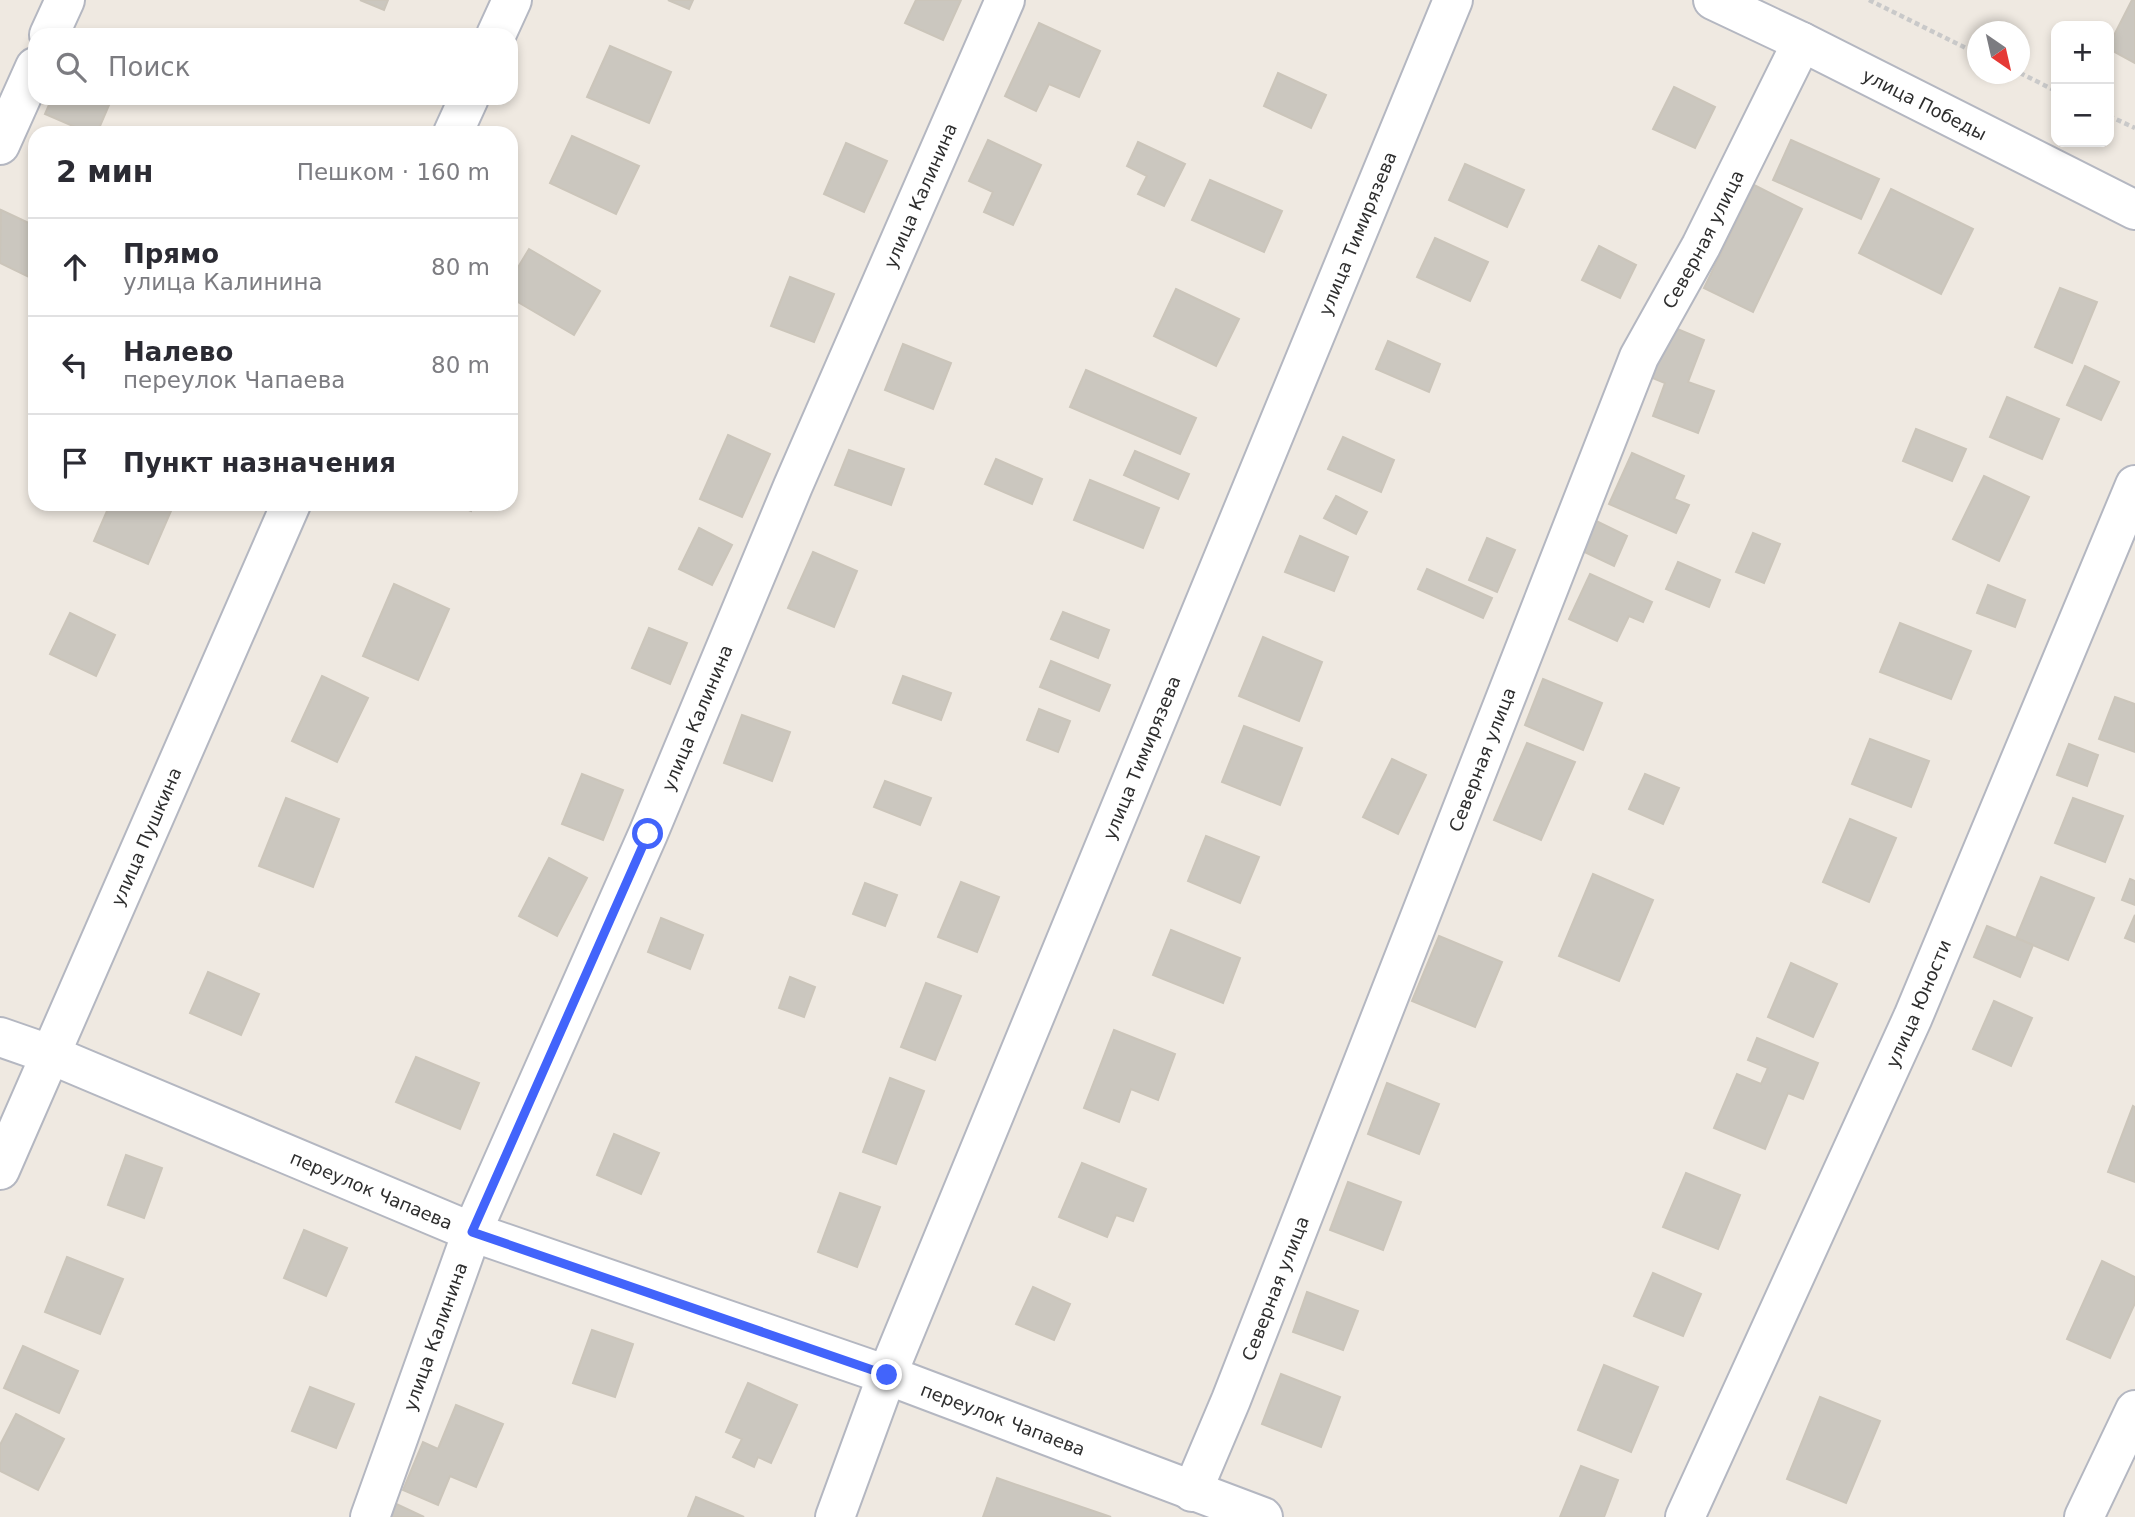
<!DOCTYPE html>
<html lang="ru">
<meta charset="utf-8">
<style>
:root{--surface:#fff;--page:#f7f7f7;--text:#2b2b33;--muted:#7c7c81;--line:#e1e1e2}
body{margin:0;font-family:"DejaVu Sans",sans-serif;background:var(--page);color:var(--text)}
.controls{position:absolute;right:21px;top:21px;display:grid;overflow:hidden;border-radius:14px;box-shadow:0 4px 10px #0003}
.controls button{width:63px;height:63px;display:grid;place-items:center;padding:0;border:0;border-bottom:2px solid var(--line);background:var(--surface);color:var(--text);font:35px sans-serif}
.compass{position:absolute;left:1967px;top:21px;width:63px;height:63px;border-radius:50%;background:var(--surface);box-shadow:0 4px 10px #0003;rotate:146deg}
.stop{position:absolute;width:21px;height:21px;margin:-16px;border:5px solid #4264fb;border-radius:50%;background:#fff}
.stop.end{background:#4264fb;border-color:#fff;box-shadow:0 2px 7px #0008}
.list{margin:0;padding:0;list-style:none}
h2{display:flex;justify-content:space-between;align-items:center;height:91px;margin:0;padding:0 28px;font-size:30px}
h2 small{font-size:23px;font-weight:400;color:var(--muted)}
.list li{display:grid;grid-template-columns:46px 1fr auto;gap:21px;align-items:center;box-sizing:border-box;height:98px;padding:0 28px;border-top:2px solid var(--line)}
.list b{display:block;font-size:26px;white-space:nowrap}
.list p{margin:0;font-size:23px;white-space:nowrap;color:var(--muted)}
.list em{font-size:23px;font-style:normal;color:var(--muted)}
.icon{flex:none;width:38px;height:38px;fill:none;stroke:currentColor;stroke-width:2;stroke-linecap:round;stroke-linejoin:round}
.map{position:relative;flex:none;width:2135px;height:1517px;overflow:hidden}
.search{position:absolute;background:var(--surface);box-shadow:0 4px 10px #0003;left:28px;top:28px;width:490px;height:77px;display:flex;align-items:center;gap:18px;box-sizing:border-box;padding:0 24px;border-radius:21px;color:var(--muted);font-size:26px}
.panel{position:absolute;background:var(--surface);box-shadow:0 4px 10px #0003;left:28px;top:126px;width:490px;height:385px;border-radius:21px}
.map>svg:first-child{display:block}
.building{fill:#cbc7bf;stroke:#cbc5ba;stroke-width:2}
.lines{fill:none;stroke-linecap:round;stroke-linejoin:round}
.minor-casing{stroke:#b4b7c1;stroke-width:42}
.path{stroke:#c9c9c9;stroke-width:4.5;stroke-dasharray:5 3.5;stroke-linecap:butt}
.minor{stroke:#fff;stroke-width:38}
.route{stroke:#4264fb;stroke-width:9}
.labels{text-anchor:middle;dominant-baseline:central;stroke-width:7;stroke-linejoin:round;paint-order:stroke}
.street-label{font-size:18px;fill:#2e2e2e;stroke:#fff}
</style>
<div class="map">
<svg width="2135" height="1517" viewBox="0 0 2135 1517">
<rect width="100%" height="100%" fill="#efe9e1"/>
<g class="building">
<polygon points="360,0 388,0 384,10"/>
<polygon points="668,0 693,0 689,9"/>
<polygon points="916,0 961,0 943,40 905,23"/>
<polygon points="2132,0 2135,0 2135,63 2109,49 2109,45"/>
<polygon points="1039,23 1100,51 1079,97 1049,84 1036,111 1005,96"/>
<polygon points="610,46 671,72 649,123 587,97"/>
<polygon points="1278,73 1326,95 1311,128 1264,106"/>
<polygon points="1674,87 1715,107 1695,148 1653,129"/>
<polygon points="52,98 112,98 97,133 89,133 45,114"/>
<polygon points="572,136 639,166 616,214 550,183"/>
<polygon points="988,140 1041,165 1013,225 984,212 993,192 969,181"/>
<polygon points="1791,140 1879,179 1861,219 1773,180"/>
<polygon points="1138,142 1185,164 1164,206 1138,194 1147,176 1127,166"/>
<polygon points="846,143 887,161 864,212 824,194"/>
<polygon points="1465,164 1524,190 1507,227 1449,200"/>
<polygon points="1210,180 1282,211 1264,252 1192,220"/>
<polygon points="1754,185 1802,209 1753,312 1704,288"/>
<polygon points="1891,189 1973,229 1941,294 1859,253"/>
<polygon points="1,210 35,226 35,280 0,263"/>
<polygon points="1435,238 1488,262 1470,301 1417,277"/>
<polygon points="1599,246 1636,265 1620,298 1582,280"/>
<polygon points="529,249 600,291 574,335 511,298 511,279"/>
<polygon points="790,277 834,294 814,342 771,326"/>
<polygon points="2060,288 2097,302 2072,363 2035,347"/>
<polygon points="1176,289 1239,319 1216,366 1154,336"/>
<polygon points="1670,326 1704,340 1688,382 1714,391 1698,433 1653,416 1665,383 1650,377"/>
<polygon points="1388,341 1440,364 1429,392 1376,369"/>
<polygon points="903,344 951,363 933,409 885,390"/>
<polygon points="2085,366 2119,382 2101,420 2067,405"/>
<polygon points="1086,370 1196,418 1180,454 1070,407"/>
<polygon points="2007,397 2059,419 2042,459 1990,437"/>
<polygon points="1916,429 1966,449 1952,481 1903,461"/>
<polygon points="728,435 770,454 742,517 700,499"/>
<polygon points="1343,437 1394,460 1381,492 1328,469"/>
<polygon points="849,450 904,469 891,505 835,485"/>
<polygon points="1135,451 1189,474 1178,499 1124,475"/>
<polygon points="1632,453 1684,476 1674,499 1689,505 1676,533 1609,504"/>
<polygon points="996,459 1042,479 1032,504 985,484"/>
<polygon points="1984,476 2029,497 1999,561 1953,539"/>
<polygon points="1090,480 1159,508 1143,548 1074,520"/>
<polygon points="1336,496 1367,512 1356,534 1324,518"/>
<polygon points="110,504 174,504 148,564 94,541"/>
<polygon points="453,504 474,504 471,511"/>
<polygon points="1590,518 1627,536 1614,566 1576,548"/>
<polygon points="699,528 732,545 712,585 679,569"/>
<polygon points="1753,533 1780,544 1764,583 1736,572"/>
<polygon points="1300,536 1348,557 1334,591 1285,572"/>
<polygon points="1487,538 1515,550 1497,592 1469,580"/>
<polygon points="813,552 857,571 834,627 788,608"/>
<polygon points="1678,562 1720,580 1709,607 1666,589"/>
<polygon points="1427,569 1492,598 1483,618 1418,589"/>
<polygon points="1590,574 1652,602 1643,622 1629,616 1617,641 1569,619"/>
<polygon points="394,584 449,609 418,680 363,656"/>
<polygon points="1988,585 2025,600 2015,627 1977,613"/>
<polygon points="1063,612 1109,630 1098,658 1051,639"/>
<polygon points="70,613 115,635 96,676 50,654"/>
<polygon points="1900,623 1971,651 1951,699 1880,672"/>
<polygon points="649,628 687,643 670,684 632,668"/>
<polygon points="1263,637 1322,662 1299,721 1239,696"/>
<polygon points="1051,661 1110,685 1099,711 1040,687"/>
<polygon points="322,676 368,698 337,762 292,741"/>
<polygon points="903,676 951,693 941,720 893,703"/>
<polygon points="1543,679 1602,703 1583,750 1525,725"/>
<polygon points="2115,697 2135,704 2135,752 2099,739"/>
<polygon points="1039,709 1070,721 1058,752 1027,740"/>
<polygon points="742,715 790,732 772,781 724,763"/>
<polygon points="1244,726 1302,748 1280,805 1222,782"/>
<polygon points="1870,739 1929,761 1911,807 1852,784"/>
<polygon points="1527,743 1575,762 1541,840 1494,820"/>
<polygon points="2069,744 2098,755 2087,786 2057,775"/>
<polygon points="1392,759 1426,775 1398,834 1363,817"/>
<polygon points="582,774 623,790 603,840 562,824"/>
<polygon points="1645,774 1679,788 1663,824 1629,809"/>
<polygon points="885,781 931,798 920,825 874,807"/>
<polygon points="286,798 339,819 313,887 259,866"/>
<polygon points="2073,798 2123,816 2105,862 2055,843"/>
<polygon points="1850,819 1896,838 1869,902 1823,882"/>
<polygon points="1206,836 1259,857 1240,903 1188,881"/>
<polygon points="549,858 587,878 557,936 519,916"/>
<polygon points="1593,874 1653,900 1619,981 1559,956"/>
<polygon points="2041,877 2094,898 2068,960 2016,938"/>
<polygon points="2130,879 2135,881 2135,905 2122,900"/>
<polygon points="961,882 999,897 977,952 938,937"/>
<polygon points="865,883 897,895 885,926 853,914"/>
<polygon points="2135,915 2135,942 2125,938"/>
<polygon points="661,918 703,935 690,969 648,952"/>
<polygon points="1987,926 2033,945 2020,977 1974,957"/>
<polygon points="1171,930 1240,958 1223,1003 1153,975"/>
<polygon points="1439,936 1502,962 1475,1027 1412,1001"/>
<polygon points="1791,963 1837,984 1813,1037 1768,1017"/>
<polygon points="208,972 259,994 241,1035 190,1013"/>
<polygon points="790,977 815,987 804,1017 779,1008"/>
<polygon points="926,983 961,996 935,1060 901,1047"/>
<polygon points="1994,1001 2032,1018 2011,1066 1973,1049"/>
<polygon points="1114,1030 1175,1054 1158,1100 1131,1089 1119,1122 1084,1108"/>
<polygon points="1757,1038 1818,1063 1803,1099 1788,1093 1765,1149 1714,1128 1737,1074 1761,1084 1768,1068 1748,1060"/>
<polygon points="416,1057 479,1083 460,1129 396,1102"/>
<polygon points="890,1078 924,1091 896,1164 863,1152"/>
<polygon points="1387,1083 1439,1104 1419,1154 1368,1134"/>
<polygon points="2133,1106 2135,1107 2135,1182 2108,1172"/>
<polygon points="614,1134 659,1153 641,1194 597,1175"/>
<polygon points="126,1155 162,1168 144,1218 108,1205"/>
<polygon points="1082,1163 1146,1189 1133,1221 1116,1215 1107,1237 1059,1217"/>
<polygon points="1686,1173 1740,1195 1718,1249 1663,1227"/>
<polygon points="1348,1182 1401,1202 1383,1250 1330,1230"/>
<polygon points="840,1193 880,1207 857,1267 818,1252"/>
<polygon points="304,1230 347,1248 326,1296 284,1278"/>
<polygon points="67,1257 123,1279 100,1334 45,1312"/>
<polygon points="2102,1261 2135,1277 2135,1303 2110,1358 2067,1339"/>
<polygon points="1653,1273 1701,1294 1683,1336 1634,1316"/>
<polygon points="1033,1287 1070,1304 1054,1340 1016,1324"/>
<polygon points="1307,1292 1358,1311 1343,1350 1293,1332"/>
<polygon points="592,1330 633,1344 615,1397 573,1383"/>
<polygon points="23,1346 78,1371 59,1413 4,1388"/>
<polygon points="1604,1365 1658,1387 1631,1452 1578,1430"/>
<polygon points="1281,1374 1340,1397 1321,1447 1262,1424"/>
<polygon points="748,1383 797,1405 771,1463 758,1457 754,1467 733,1457 742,1439 726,1432"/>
<polygon points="310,1387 354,1404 336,1448 292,1431"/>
<polygon points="1820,1397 1880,1421 1846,1503 1787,1479"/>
<polygon points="456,1405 503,1424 476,1487 450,1476 438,1505 403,1490 423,1442 438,1449"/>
<polygon points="16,1414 64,1439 38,1490 0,1471 0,1445"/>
<polygon points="1581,1466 1618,1480 1604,1517 1560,1517"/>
<polygon points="997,1478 1111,1517 983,1517"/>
<polygon points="696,1497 744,1517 688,1517"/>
<polygon points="392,1502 424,1517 385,1517"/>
</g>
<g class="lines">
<g class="minor-casing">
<g id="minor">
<path id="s1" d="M1713,0l89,42 333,168"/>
<polyline points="49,35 65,0"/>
<polyline points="496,35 512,0"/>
<polyline points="453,133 469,98"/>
<polyline points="0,145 35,67"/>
<path id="s2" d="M0,1037l49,17 423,178 415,143 376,142"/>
<path id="s3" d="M0,1170l291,-666"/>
<path id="s4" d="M1192,1492l39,-92 408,-1043 62,-111 101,-204"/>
<path id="s5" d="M370,1517l102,-285 176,-398 145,-348 212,-486"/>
<path id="s6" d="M835,1517l52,-142 566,-1375"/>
<path id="s7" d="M1685,1517l228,-500 222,-532"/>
<polyline points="2084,1517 2135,1410"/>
</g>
</g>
<g class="path">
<polyline points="1869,0 1978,54"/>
<polyline points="2020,73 2056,91"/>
<polyline points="2109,116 2135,128"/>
</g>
<use href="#minor" class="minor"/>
</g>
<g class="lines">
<polyline class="route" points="648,834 472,1232 887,1375"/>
</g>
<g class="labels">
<g class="street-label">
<text stroke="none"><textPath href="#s1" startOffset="236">улица Победы</textPath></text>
<text stroke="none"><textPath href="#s5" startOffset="1432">улица Калинина</textPath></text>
<text stroke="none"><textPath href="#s6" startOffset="1386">улица Тимирязева</textPath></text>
<text stroke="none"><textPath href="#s4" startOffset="1354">Северная улица</textPath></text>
<text stroke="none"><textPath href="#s5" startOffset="864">улица Калинина</textPath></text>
<text stroke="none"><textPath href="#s6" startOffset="819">улица Тимирязева</textPath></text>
<text stroke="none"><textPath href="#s4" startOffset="788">Северная улица</textPath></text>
<text stroke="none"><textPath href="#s3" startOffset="364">улица Пушкина</textPath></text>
<text stroke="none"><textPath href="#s7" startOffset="564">улица Юности</textPath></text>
<text stroke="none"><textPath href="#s2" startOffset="402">переулок Чапаева</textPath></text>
<text stroke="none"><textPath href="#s4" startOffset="220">Северная улица</textPath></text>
<text stroke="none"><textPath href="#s5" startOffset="192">улица Калинина</textPath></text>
<text stroke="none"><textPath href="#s2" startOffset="1074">переулок Чапаева</textPath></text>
</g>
</g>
</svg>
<div class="controls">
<button>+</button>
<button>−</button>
</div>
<svg class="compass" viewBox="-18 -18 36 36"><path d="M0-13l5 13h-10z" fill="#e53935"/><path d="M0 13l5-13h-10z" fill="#7c7c81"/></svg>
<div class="stop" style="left:648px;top:834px"></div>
<div class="stop end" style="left:887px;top:1375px"></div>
<div class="search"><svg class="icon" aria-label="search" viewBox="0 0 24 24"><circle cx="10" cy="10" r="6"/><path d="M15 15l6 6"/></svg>Поиск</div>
<section class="panel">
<h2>2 мин<small>Пешком · 160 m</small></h2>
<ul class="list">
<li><svg class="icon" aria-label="ahead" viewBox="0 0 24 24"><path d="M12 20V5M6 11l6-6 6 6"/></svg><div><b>Прямо</b><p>улица Калинина</p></div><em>80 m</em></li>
<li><svg class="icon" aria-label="left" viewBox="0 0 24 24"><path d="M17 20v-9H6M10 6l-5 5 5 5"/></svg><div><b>Налево</b><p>переулок Чапаева</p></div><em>80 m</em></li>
<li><svg class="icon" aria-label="arrive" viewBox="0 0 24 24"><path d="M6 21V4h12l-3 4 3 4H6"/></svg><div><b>Пункт назначения</b></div></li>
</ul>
</section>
</div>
